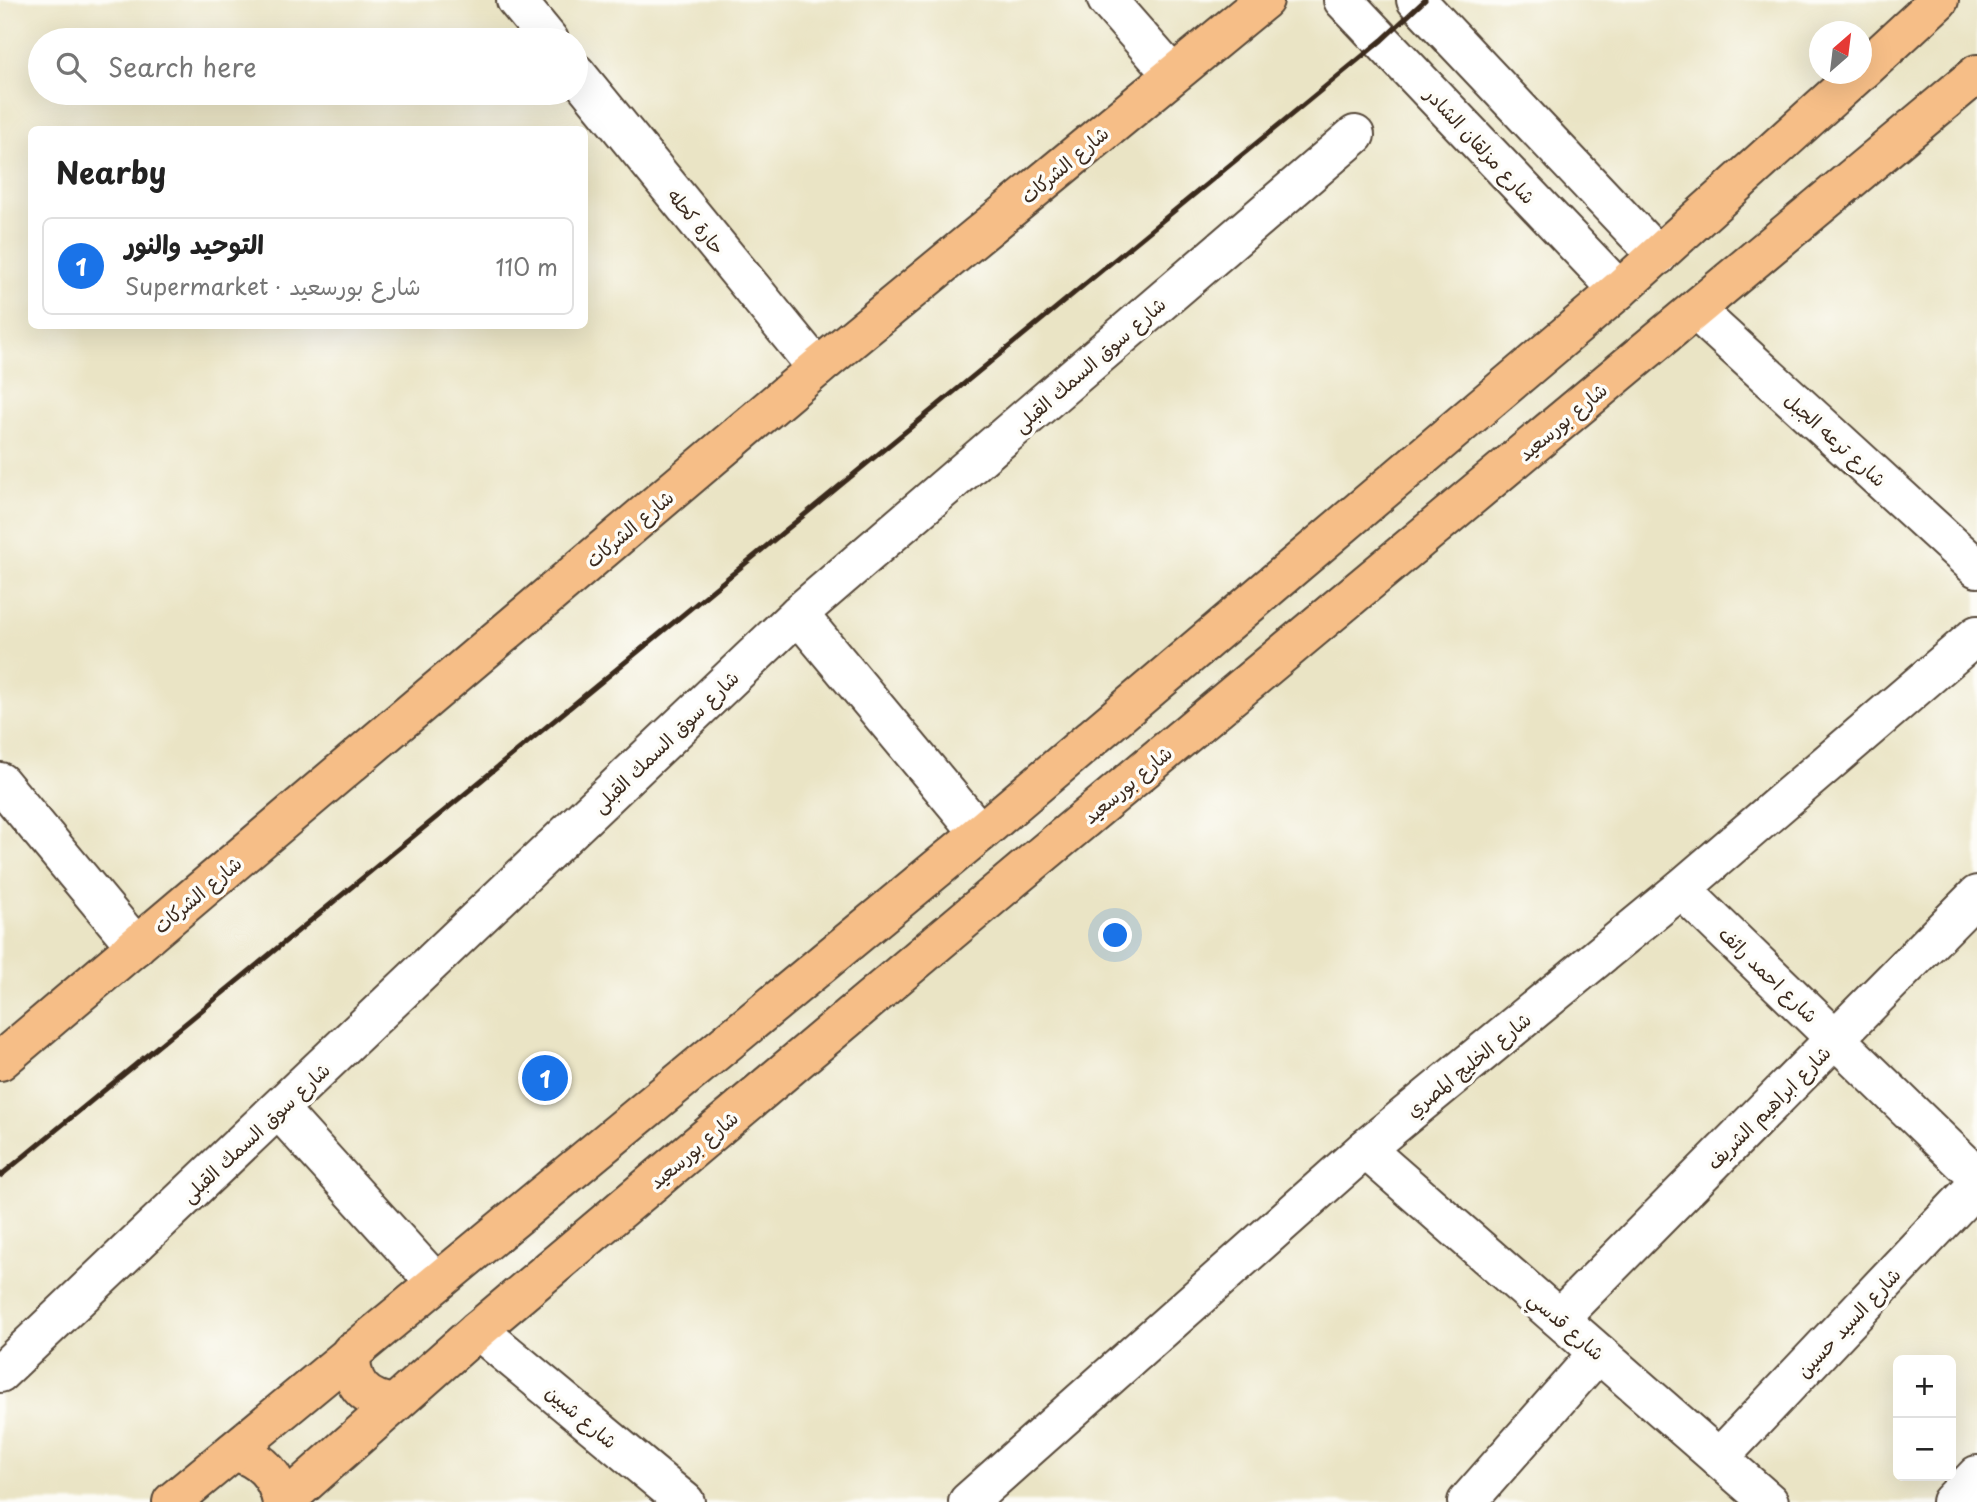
<!DOCTYPE html>
<meta charset="utf-8">
<style>
:root{--surface:#fff;--page:#f2f2f2;--text:#222;--muted:#767676;--line:#e0e0e0;--accent:#1a73e8}
body{margin:0;font-family:"Playpen Sans","Playpen Sans Arabic",sans-serif;background:var(--page);color:var(--text)}
.controls{position:absolute;right:21px;bottom:21px;display:grid;overflow:hidden;border-radius:10px;box-shadow:0 7px 28px #0002}
.controls button{width:63px;height:63px;display:grid;place-items:center;padding:0;border:0;border-bottom:2px solid var(--line);background:var(--surface);color:var(--text);font:35px sans-serif}
.compass{position:absolute;left:1809px;top:21px;width:63px;height:63px;border-radius:50%;background:var(--surface);box-shadow:0 7px 28px #0002;rotate:28deg}
.you{position:absolute;left:1116px;top:936px;width:24px;height:24px;margin:-18px;border:5px solid #fff;border-radius:50%;background:#1a73e8;box-shadow:0 0 0 10px #1a73e833}
.badge{display:grid;place-items:center;width:46px;height:46px;border-radius:50%;background:var(--accent);color:#fff;font-size:23px;font-weight:700}
.pin{position:absolute;translate:-50% -50%;border:4px solid #fff;box-shadow:0 2px 7px #0006}
.list{margin:0;padding:0;list-style:none}
h2{display:flex;justify-content:space-between;align-items:center;height:91px;margin:0;padding:0 28px;font-size:30px}
h2 small{font-size:23px;font-weight:400;color:var(--muted)}
.list li{display:grid;grid-template-columns:46px 1fr auto;gap:21px;align-items:center;box-sizing:border-box;height:98px;margin:0 14px 14px;padding:0 14px;border:2px solid var(--line);border-radius:10px}
.list b{display:block;font-size:26px;white-space:nowrap}
.list p{margin:0;font-size:23px;white-space:nowrap;color:var(--muted)}
.list em{font-size:23px;font-style:normal;color:var(--muted)}
.icon{flex:none;width:38px;height:38px;fill:none;stroke:currentColor;stroke-width:2;stroke-linecap:round;stroke-linejoin:round}
.map{position:relative;flex:none;width:1977px;height:1502px;overflow:hidden}
.search{position:absolute;background:var(--surface);box-shadow:0 7px 28px #0002;left:28px;top:28px;width:560px;height:77px;display:flex;align-items:center;gap:18px;box-sizing:border-box;padding:0 24px;border-radius:38px;color:var(--muted);font-size:26px}
.panel{position:absolute;background:var(--surface);box-shadow:0 7px 28px #0002;left:28px;top:126px;width:560px;height:203px;border-radius:10px}
.map>svg:first-child{display:block}
.lines{fill:none;stroke-linecap:round;stroke-linejoin:round}
.minor-casing{stroke:#554637;stroke-width:42}
.major-casing{stroke:#554637;stroke-width:42}
.minor{stroke:#fff;stroke-width:38}
.major{stroke:#f6be87;stroke-width:38}
.rail{stroke:#3b2a1e;stroke-width:5}
.labels{text-anchor:middle;dominant-baseline:central;stroke-width:7;stroke-linejoin:round;paint-order:stroke}
.street-label{font-size:19px;fill:#3b2a1e;stroke:#fdfcf7}
</style>
<div class="map">
<svg width="1977" height="1502" viewBox="0 0 1977 1502">
<rect width="100%" height="100%" fill="#fdfcf7"/>
<filter id="ink" filterUnits="userSpaceOnUse"><feTurbulence type="fractalNoise" baseFrequency=".0143" numOctaves="2"/><feDisplacementMap in="SourceGraphic" scale="14" xChannelSelector="R" yChannelSelector="G"/><feConvolveMatrix kernelMatrix="1 2 1 2 8 2 1 2 1" color-interpolation-filters="sRGB"/></filter>
<filter id="wash" filterUnits="userSpaceOnUse"><feTurbulence type="fractalNoise" baseFrequency=".00686" numOctaves="4" result="noise"/><feDisplacementMap in="SourceGraphic" scale="28" xChannelSelector="R" yChannelSelector="G"/><feGaussianBlur stdDeviation="1.57" result="paint"/><feColorMatrix in="noise" values="0 0 0 0 0 0 0 0 0 0 0 0 0 0 0 0 0 1.4 0 .05"/><feComposite in="paint" operator="in"/></filter>
<g filter="url(#wash)">
<rect width="100%" height="100%" fill="#eae4c5"/>
</g>
<g filter="url(#ink)">
<g class="lines">
<g class="minor-casing">
<g id="minor">
<polyline points="516,0 549,40"/>
<polyline points="1107,0 1172,74"/>
<polyline points="1343,0 1619,290"/>
<polyline points="1416,0 1658,256"/>
<polyline points="576,73 817,368"/>
<polyline points="1695,310 1977,568"/>
<polyline points="798,614 980,833"/>
<polyline points="0,782 136,946"/>
<polyline points="1681,889 1977,1176"/>
<polyline points="279,1110 436,1283"/>
<polyline points="1365,1149 1769,1502"/>
<polyline points="1559,1318 1977,895"/>
<polyline points="478,1330 685,1502"/>
<polyline points="0,1373 798,614 1355,135"/>
<polyline points="1719,1458 1977,1185"/>
<polyline points="968,1502 1365,1149 1681,889 1977,635"/>
<polyline points="1467,1502 1598,1353"/>
<polyline points="1951,1502 1977,1475"/>
</g>
</g>
<g class="major-casing">
<g id="major">
<polyline points="1862,71 1939,0"/>
<polyline points="0,1061 817,368 1264,0"/>
<path d="M351,1352c-1,32 12,47 43,52"/>
<path d="M234,1451c27,8 42,23 48,51"/>
<polyline points="172,1502 980,833 1619,290 1858,74"/>
<polyline points="284,1502 478,1330 1014,878 1977,74"/>
</g>
</g>
<use href="#minor" class="minor"/>
<use href="#major" class="major"/>
<polyline class="rail" points="0,1176 1382,40 1425,0"/>
</g>
</g>
<g class="labels">
<g class="street-label">
<text transform="translate(1481 145) rotate(47)">شارع مزلقان الشادر</text>
<text transform="translate(1064 164) rotate(-40)">شارع الشركات</text>
<text transform="translate(697 221) rotate(51)">حارة كحله</text>
<text transform="translate(1089 364) rotate(-41)">شارع سوق السمك القبلى</text>
<text transform="translate(1562 421) rotate(-40)">شارع بورسعيد</text>
<text transform="translate(1836 439) rotate(42)">شارع ترعه الجبل</text>
<text transform="translate(629 528) rotate(-40)">شارع الشركات</text>
<text transform="translate(665 741) rotate(-44)">شارع سوق السمك القبلى</text>
<text transform="translate(1127 784) rotate(-40)">شارع بورسعيد</text>
<text transform="translate(197 894) rotate(-40)">شارع الشركات</text>
<text transform="translate(1769 974) rotate(44)">شارع احمد رائف</text>
<text transform="translate(1468 1064) rotate(-39)">شارع الخليج المصري</text>
<text transform="translate(1768 1107) rotate(-45)">شارع ابراهيم الشريف</text>
<text transform="translate(255 1132) rotate(-43)">شارع سوق السمك القبلى</text>
<text transform="translate(693 1149) rotate(-40)">شارع بورسعيد</text>
<text transform="translate(1848 1322) rotate(-47)">شارع السيد حسين</text>
<text transform="translate(1567 1325) rotate(41)">شارع قدسي</text>
<text transform="translate(582 1416) rotate(40)">شارع شبين</text>
</g>
</g>
</svg>
<div class="controls">
<button>+</button>
<button>−</button>
</div>
<svg class="compass" viewBox="-18 -18 36 36"><path d="M0-13l5 13h-10z" fill="#e53935"/><path d="M0 13l5-13h-10z" fill="#767676"/></svg>
<div class="you"></div>
<div class="pin badge" style="left:545px;top:1078px">1</div>
<div class="search"><svg class="icon" aria-label="search" viewBox="0 0 24 24"><circle cx="10" cy="10" r="6"/><path d="M15 15l6 6"/></svg>Search here</div>
<section class="panel">
<h2>Nearby<small></small></h2>
<ul class="list">
<li><span class="badge">1</span><div><b>التوحيد والنور</b><p>Supermarket · شارع بورسعيد</p></div><em>110 m</em></li>
</ul>
</section>
</div>
